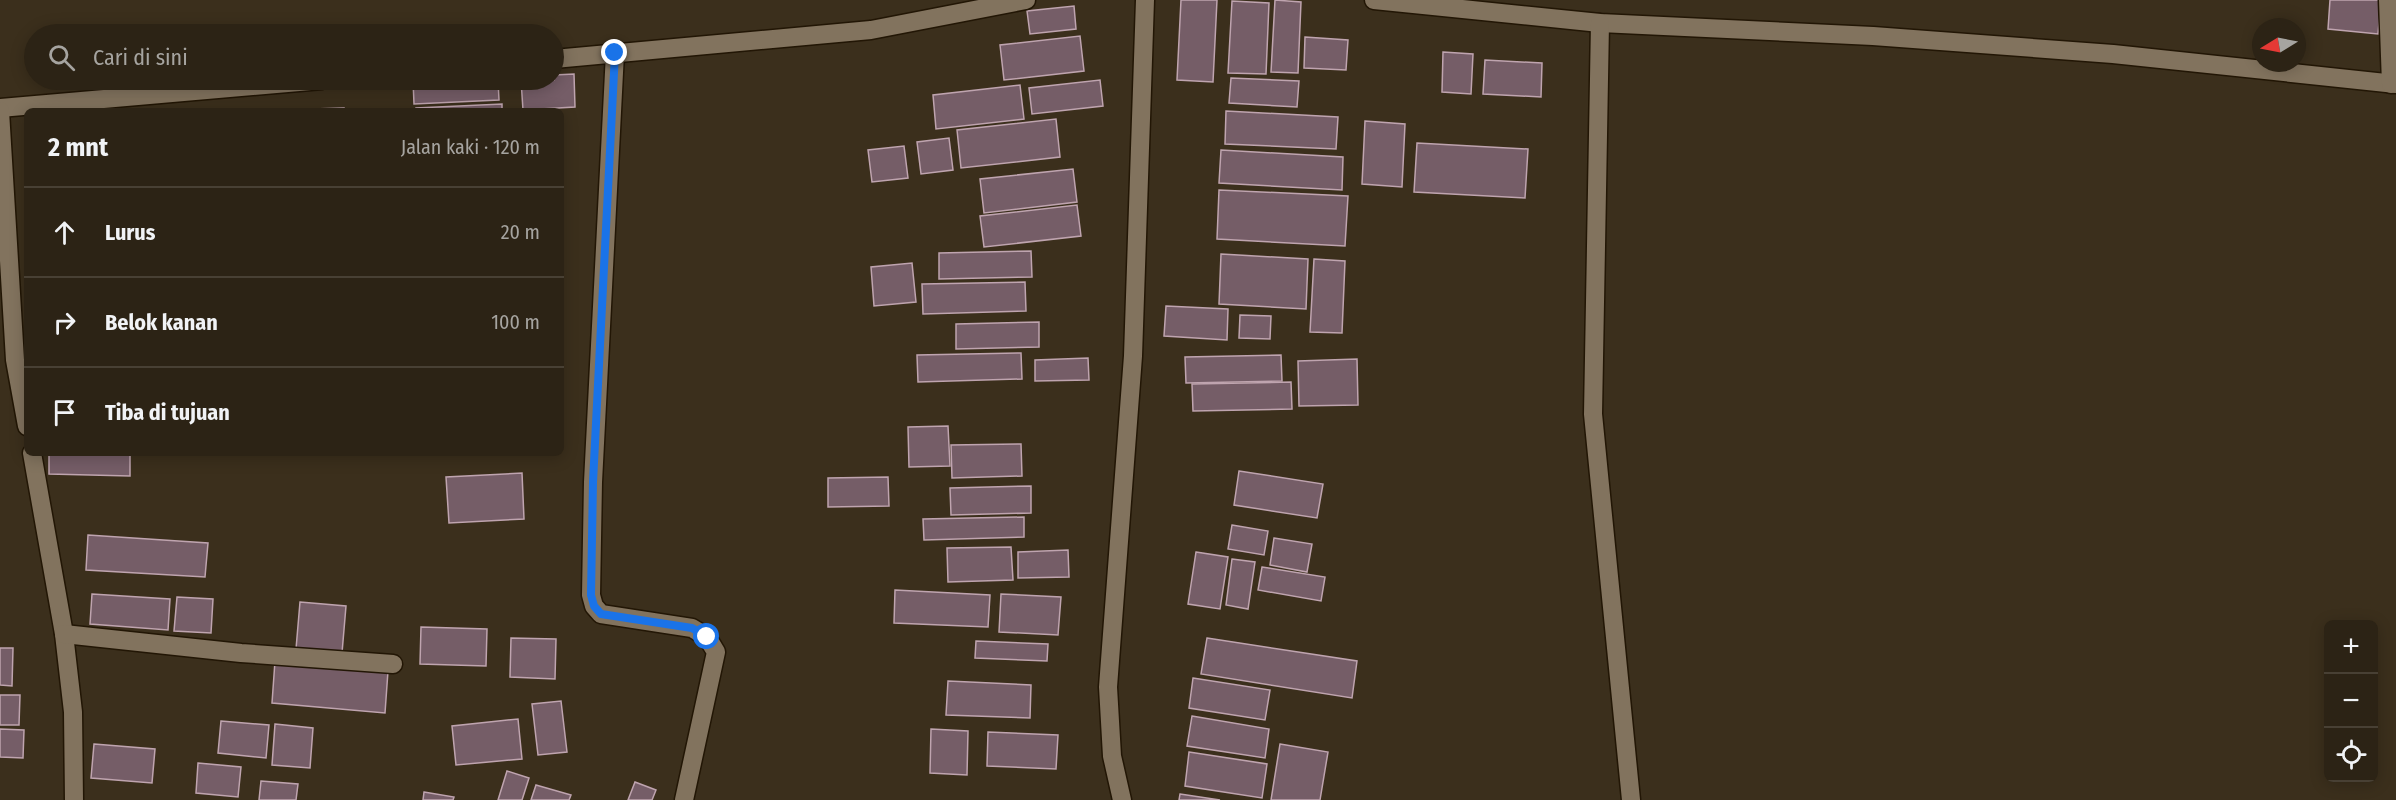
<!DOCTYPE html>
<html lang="id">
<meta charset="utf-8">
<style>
:root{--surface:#2c2315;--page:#382f22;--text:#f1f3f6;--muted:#a6a4a0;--line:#484034}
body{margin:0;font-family:"Fira Sans Condensed",sans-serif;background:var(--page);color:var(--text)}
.controls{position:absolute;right:18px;bottom:18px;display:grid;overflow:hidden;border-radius:9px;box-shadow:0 3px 15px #0003}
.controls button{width:54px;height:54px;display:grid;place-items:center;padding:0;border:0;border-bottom:2px solid var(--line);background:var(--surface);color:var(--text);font:30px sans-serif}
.compass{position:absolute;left:2252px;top:18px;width:54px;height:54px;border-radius:50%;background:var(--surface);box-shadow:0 3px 15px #0003;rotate:260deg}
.stop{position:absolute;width:18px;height:18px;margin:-14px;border:4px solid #1a73e8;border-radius:50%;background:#fff}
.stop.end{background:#1a73e8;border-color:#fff;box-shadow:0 2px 6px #0008}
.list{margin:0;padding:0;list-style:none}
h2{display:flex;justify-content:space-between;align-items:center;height:78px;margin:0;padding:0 24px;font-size:26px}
h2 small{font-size:20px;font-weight:400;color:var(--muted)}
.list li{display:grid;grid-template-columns:39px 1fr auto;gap:18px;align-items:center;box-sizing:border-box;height:90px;padding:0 24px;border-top:2px solid var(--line)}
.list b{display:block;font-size:22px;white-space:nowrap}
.list em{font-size:20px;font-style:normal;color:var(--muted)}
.icon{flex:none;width:33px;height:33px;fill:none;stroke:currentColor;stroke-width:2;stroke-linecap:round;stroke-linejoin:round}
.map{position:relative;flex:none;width:2396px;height:800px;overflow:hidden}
.search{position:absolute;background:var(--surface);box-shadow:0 3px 15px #0003;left:24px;top:24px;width:540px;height:66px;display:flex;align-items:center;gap:15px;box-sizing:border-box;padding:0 21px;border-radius:33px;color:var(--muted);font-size:22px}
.panel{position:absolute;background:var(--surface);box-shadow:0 3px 15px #0003;left:24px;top:108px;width:540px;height:348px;border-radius:9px}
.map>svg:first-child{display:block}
.building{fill:#755d67;stroke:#bfa4af;stroke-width:1.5}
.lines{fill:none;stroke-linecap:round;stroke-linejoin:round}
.street-casing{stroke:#221605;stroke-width:21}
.street{stroke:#82735e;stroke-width:18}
.route{stroke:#1a73e8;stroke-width:8}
</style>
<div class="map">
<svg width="2396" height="800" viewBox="0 0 2396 800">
<rect width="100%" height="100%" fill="#3b2f1c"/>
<g class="building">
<polygon points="1181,0 1217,0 1213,82 1177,80"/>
<polygon points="1275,0 1301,2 1298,73 1271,72"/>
<polygon points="2330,0 2381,0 2378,34 2328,29"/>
<polygon points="1232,1 1269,3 1266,74 1228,73"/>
<polygon points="1074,6 1076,29 1030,34 1027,11"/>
<polygon points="1080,36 1084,71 1004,80 1000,45"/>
<polygon points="1305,37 1348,40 1346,70 1304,68"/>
<polygon points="1443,52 1473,54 1471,94 1442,92"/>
<polygon points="1485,60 1542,63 1541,97 1483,94"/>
<polygon points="574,74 575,107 523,110 521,80 554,80 554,75"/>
<polygon points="1231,78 1299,81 1297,107 1229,103"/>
<polygon points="413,80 498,80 499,100 414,104"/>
<polygon points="1100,80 1103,106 1032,114 1029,88"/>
<polygon points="1020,85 1024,119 936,129 933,95"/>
<polygon points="502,104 502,111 416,111 416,108"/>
<polygon points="344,108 344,111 312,111 312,109"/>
<polygon points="1226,111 1338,117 1336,149 1225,144"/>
<polygon points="1056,119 1060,157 961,168 957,130"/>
<polygon points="1365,121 1405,124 1402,187 1362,184"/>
<polygon points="949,138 953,170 921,174 917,142"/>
<polygon points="1417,143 1528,149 1525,198 1414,192"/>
<polygon points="904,146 908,178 872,182 868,150"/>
<polygon points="1221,150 1343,157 1342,190 1219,183"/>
<polygon points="1073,169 1077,202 984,213 980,179"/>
<polygon points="1219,190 1348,196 1345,246 1217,239"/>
<polygon points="1077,205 1081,236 984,247 980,216"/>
<polygon points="1031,251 1032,277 939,279 939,253"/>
<polygon points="1221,254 1308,259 1306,309 1219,304"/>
<polygon points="1314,259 1345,261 1342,333 1310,332"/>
<polygon points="912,263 916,302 874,306 871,267"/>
<polygon points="1025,282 1026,311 923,314 922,284"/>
<polygon points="1166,306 1228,309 1227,340 1164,336"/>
<polygon points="1240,315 1271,316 1270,339 1239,338"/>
<polygon points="1039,322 1039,347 956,349 956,324"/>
<polygon points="1021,353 1022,379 918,382 917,355"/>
<polygon points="1281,355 1282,381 1186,383 1185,357"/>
<polygon points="1088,358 1089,380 1035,381 1035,360"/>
<polygon points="1357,359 1358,405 1299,406 1298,361"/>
<polygon points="1291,382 1292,409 1193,411 1192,384"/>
<polygon points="948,426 950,466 909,467 908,427"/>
<polygon points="1021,444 1022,476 952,478 951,445"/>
<polygon points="49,453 130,453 130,476 49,474"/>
<polygon points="1239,471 1323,484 1317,518 1234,505"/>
<polygon points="522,473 524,519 449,523 446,477"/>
<polygon points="888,477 889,506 828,507 828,478"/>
<polygon points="1031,486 1031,513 951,515 950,488"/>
<polygon points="1024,517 1024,537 924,540 923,519"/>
<polygon points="1232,525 1268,531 1264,555 1228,549"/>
<polygon points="88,535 208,543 205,577 86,570"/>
<polygon points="1274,538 1312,544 1307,572 1270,565"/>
<polygon points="1011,547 1013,580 948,582 947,548"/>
<polygon points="1068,550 1069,577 1018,578 1018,552"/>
<polygon points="1196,552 1228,557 1220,609 1188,604"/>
<polygon points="1232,559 1255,562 1248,609 1226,605"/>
<polygon points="1262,567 1325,577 1321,601 1258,590"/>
<polygon points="895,590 990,595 988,627 894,623"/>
<polygon points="92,594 170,599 168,630 90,624"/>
<polygon points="1001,594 1061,597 1058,635 999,632"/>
<polygon points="177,597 213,599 211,633 174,631"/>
<polygon points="300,602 346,606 342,653 296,649"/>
<polygon points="421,627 487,629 486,666 420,664"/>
<polygon points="511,638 556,639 555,679 510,677"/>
<polygon points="1207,638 1357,661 1352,698 1201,674"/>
<polygon points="976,641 1048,644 1047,661 975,658"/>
<polygon points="0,648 13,648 12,686 0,685"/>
<polygon points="275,661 388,671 385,713 272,703"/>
<polygon points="1193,678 1270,690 1265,720 1189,708"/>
<polygon points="948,681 1031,685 1030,718 946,715"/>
<polygon points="0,695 20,695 19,725 0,725"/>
<polygon points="561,701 567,752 538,755 532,704"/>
<polygon points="1192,716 1269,729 1265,758 1187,746"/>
<polygon points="518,719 522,759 456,765 452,726"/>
<polygon points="221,721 269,725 266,758 218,753"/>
<polygon points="275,724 313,728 310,768 272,765"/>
<polygon points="0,729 24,730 23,758 0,757"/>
<polygon points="931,729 968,731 967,775 930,773"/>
<polygon points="988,732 1058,735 1056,769 987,766"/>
<polygon points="94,744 155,749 152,783 91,778"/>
<polygon points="1280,744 1328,752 1320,800 1271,800"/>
<polygon points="1189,752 1267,764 1262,798 1185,786"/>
<polygon points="198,763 241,767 238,797 196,793"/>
<polygon points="507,771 529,778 522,800 498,800"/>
<polygon points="261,781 298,784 296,800 259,800"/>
<polygon points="635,782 656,790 652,800 628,800"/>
<polygon points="536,785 571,795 569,800 531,800"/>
<polygon points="424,792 454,797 453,800 423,800"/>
<polygon points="1180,794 1220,800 1179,800"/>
</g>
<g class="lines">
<g class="street-casing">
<g id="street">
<polyline points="1374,0 1600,23 1873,36 2113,54 2396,84"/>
<polyline points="2388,0 2391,84"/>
<polyline points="1600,23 1593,414 1631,800"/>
<polyline points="615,53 593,482 591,595 594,606 601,614 692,628 707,637 716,652 684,800"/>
<polyline points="554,59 871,30 1026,0"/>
<polyline points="0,108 322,80"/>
<polyline points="0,111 15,360 27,426"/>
<polyline points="32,453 64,634 73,712 74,800"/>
<polyline points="64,634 241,653 393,664"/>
<polyline points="1122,800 1112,756 1108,687 1133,356 1145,0"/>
</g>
</g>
<use href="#street" class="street"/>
</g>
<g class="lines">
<polyline class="route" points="615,53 593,482 591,595 594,606 601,614 692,628 707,637"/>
</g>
</svg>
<div class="controls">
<button>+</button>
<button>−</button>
<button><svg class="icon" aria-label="locate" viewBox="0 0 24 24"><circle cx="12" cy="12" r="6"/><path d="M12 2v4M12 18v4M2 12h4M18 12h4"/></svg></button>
</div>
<svg class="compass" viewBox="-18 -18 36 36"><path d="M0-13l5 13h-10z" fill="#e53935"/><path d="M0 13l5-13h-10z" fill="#a6a4a0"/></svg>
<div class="stop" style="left:707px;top:637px"></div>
<div class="stop end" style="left:615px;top:53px"></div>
<div class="search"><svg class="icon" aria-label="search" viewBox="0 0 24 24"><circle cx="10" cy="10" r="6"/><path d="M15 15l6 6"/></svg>Cari di sini</div>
<section class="panel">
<h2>2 mnt<small>Jalan kaki · 120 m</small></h2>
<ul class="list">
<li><svg class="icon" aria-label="ahead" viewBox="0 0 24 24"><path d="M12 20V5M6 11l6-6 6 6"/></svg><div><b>Lurus</b></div><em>20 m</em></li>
<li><svg class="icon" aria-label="right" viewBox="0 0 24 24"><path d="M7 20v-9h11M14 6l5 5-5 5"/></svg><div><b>Belok kanan</b></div><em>100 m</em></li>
<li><svg class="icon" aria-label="arrive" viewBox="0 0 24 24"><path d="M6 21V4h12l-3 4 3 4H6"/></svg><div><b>Tiba di tujuan</b></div></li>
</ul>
</section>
</div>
